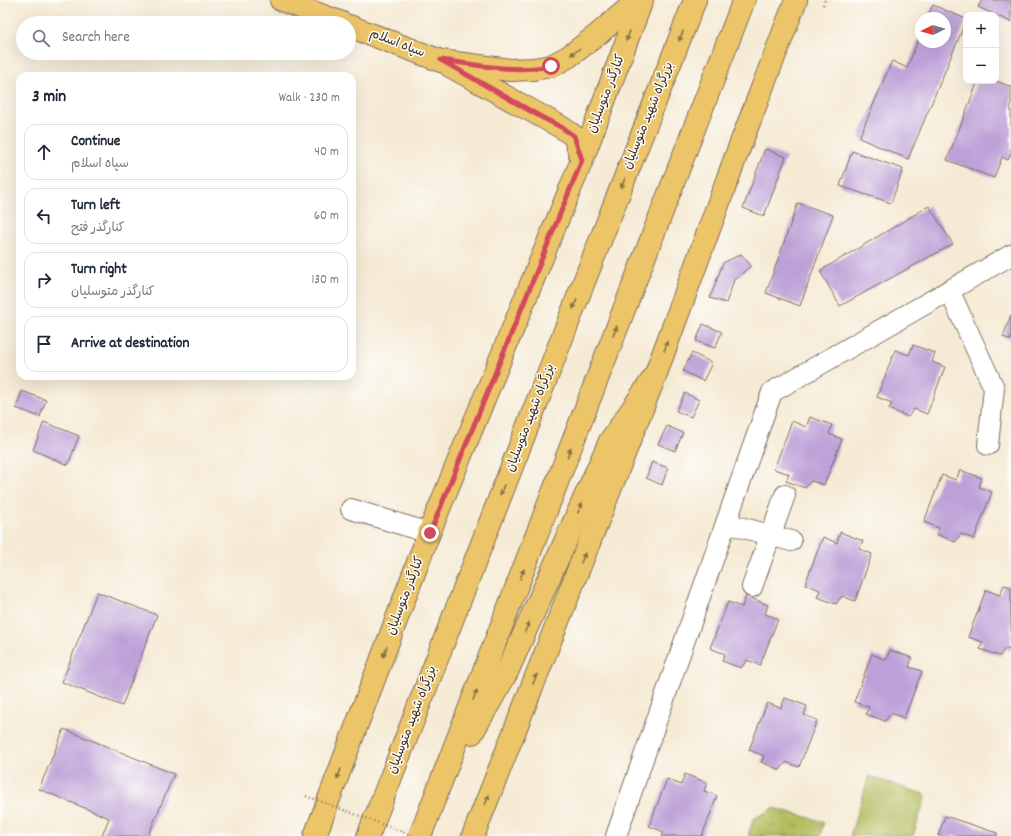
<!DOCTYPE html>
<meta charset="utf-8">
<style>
:root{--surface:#fff;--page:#f2f2f3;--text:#1f2937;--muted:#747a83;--line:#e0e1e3}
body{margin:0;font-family:Dekko,"Playpen Sans Arabic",sans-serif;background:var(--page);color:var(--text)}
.controls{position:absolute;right:12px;top:12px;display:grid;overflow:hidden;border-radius:8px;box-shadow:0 4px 16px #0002}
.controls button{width:36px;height:36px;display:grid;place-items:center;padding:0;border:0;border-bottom:1px solid var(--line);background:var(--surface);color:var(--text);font:20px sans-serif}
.compass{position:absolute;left:915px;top:12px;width:36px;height:36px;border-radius:50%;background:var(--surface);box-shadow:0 4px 16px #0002;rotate:265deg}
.stop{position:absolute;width:12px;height:12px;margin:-9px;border:3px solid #d1495b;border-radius:50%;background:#fff}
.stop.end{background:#d1495b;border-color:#fff;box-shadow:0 1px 4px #0008}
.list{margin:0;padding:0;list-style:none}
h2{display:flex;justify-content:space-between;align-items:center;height:52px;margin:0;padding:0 16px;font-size:17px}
h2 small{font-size:13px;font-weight:400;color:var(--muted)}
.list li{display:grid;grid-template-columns:26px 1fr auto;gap:12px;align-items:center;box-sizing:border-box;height:56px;margin:0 8px 8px;padding:0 8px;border:1px solid var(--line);border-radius:12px}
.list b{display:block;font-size:15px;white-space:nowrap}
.list p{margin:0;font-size:13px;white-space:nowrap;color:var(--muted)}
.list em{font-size:13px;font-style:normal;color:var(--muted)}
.icon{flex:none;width:22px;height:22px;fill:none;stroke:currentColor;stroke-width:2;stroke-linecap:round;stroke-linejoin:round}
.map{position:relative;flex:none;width:1011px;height:836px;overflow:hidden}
.search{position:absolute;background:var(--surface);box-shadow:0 4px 16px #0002;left:16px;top:16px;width:340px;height:44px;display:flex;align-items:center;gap:10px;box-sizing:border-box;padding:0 14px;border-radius:22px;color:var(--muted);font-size:15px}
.panel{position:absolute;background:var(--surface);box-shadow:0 4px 16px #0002;left:16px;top:72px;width:340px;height:308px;border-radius:12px}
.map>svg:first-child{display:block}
.grass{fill:#b2be60;stroke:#76743f}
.park{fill:url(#park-tufts);stroke:#76743f}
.building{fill:#bda0d8}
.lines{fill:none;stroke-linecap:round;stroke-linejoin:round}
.minor-casing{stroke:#7c6d5e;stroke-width:22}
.major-casing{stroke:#7c6d5e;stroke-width:24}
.highway-casing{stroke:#7c6d5e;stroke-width:24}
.path{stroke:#7c6d5e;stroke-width:2.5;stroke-dasharray:1 3;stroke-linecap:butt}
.minor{stroke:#fff;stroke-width:20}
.major{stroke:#edc569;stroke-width:22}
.highway{stroke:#edc569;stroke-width:22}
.path-bridge{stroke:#7c6d5e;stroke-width:2.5;stroke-dasharray:1 3;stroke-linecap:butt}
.oneway{fill:#8b7040}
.route{stroke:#d1495b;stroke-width:5}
.labels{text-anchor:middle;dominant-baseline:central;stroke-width:3;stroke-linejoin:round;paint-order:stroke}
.street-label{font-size:13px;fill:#3b2a1e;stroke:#fdfcf7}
</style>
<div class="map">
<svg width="1011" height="836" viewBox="0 0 1011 836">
<defs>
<pattern id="park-tufts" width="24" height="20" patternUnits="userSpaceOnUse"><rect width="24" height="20" fill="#b2be60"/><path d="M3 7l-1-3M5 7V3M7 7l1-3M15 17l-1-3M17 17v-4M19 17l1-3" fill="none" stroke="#929b4f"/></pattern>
</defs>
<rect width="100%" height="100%" fill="#fdfcf7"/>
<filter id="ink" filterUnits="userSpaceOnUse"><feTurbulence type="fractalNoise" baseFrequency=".025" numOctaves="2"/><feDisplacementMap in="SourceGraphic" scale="8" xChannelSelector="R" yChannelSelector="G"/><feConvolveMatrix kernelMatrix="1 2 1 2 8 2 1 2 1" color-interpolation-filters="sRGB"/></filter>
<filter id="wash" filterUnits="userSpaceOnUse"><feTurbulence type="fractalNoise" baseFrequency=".012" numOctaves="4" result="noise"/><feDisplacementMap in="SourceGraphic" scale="16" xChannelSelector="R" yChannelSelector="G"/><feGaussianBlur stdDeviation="0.9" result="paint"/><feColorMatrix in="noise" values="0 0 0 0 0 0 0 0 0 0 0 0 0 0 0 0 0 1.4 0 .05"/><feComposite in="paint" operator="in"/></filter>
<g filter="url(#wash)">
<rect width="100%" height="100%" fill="#f5ead4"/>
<polygon class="grass" points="869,776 926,795 913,836 850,836"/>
<polygon class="park" points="774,808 824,822 820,836 748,836 753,819"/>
<g id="blocks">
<g class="building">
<polygon points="982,0 1011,0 1011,22 978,7"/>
<polygon points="933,5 966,19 966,21 908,159 859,138 892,61 907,68 921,33 921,42 945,42 945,18 927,18"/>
<polygon points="978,81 997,81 1011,87 1011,153 1008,160 1002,157 994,178 947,160"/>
<polygon points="765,149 786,157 764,216 743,208"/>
<polygon points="852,151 903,169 891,203 840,186"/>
<polygon points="798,203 833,215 800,306 766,293"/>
<polygon points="929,206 953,244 840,306 820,271"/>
<polygon points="741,254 751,266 734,280 726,303 710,298 723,263"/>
<polygon points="1011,315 1011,340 1003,337"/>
<polygon points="703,324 722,332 715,348 696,341"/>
<polygon points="913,345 935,353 932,362 945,367 927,414 914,409 908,417 889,409 892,403 877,397 895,350 909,355"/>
<polygon points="692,353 712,363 703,381 683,371"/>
<polygon points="22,391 46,400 40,417 16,408"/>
<polygon points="685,393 699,400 691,417 676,411"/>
<polygon points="810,417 832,425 829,434 842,439 824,485 811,481 805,488 786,481 789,474 774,469 792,421 806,427"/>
<polygon points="44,422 79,436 68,465 33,450"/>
<polygon points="667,426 683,433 675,451 658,444"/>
<polygon points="652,462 668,468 662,485 646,478"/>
<polygon points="960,470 982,478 979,487 992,492 974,539 961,534 955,542 936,534 939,528 924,522 942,475 956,480"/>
<polygon points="840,532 863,541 859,549 872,554 855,601 842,596 836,604 817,597 820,590 805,584 823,537 837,543"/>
<polygon points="1004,585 1011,587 1011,651 1005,648 1000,656 980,649 983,642 968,637 986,590 1000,595"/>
<polygon points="97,592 157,615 122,706 62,682"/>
<polygon points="746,596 768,605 765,614 778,619 760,665 747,660 741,668 722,661 725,654 710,648 728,602 742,607"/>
<polygon points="890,650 912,658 909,667 922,671 904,718 891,713 885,721 866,714 869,707 854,702 872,654 886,660"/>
<polygon points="785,698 807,706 804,715 817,720 799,767 786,762 780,770 761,762 764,756 749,750 767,703 781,708"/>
<polygon points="64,729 174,774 148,836 102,836 109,818 39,789"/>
<polygon points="685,774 707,783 704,791 717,796 702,836 662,836 664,832 649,826 667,779 681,785"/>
<polygon points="945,816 997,833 997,836 938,836"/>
</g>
</g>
</g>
<g filter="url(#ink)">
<use href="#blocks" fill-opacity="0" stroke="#7c6d5e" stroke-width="1"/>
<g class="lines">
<g class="minor-casing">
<g id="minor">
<polyline points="949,290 994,388 988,445"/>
<polyline points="351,509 429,533"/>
<polyline points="726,523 791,541"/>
<polyline points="752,587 785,495"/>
<polyline points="616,836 772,392 1011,255"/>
</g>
</g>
<g class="major-casing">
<g id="major">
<polyline points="281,0 342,23"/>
<polyline points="349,26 441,61 510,70 534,69 551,66 568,57 596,36 638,0"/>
<polyline points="450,66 561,127 574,136 582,160"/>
<polyline points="315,836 429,533 582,160 642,0"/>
<polyline points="473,836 655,376 736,156 796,0"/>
</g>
</g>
<g class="highway-casing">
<g id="highway">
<polyline points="472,733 507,672 610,441 655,376"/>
<polyline points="368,836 576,302 695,0"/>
<polyline points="420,836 744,0"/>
</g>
</g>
<polyline class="path" points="823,5 825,0"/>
<use href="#minor" class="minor"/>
<use href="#major" class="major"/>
<use href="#highway" class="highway"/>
<polyline class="path-bridge" points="306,796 414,836"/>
</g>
<defs><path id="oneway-solid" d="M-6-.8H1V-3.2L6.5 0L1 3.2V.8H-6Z"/></defs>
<g class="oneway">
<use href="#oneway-solid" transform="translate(628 36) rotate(111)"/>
<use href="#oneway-solid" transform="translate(681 36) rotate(112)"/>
<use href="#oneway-solid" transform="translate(575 52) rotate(144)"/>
<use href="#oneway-solid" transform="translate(623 183) rotate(112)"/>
<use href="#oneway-solid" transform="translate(575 304) rotate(111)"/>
<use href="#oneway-solid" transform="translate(615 331) rotate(-69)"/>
<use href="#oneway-solid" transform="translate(666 346) rotate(-70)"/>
<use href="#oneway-solid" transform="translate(569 453) rotate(-69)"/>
<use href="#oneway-solid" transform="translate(502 490) rotate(111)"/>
<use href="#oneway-solid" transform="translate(580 508) rotate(-66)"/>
<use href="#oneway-solid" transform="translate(583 558) rotate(-68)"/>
<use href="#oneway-solid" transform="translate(522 574) rotate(-69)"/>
<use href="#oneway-solid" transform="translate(527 627) rotate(-66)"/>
<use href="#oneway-solid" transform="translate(385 652) rotate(111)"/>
<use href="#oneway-solid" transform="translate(535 679) rotate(-68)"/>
<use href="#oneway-solid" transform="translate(475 695) rotate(-69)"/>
<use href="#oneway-solid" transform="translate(339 774) rotate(111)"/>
<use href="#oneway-solid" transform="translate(487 800) rotate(-68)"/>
</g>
</g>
<g class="lines" filter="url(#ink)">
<path class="route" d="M430,533l152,-373 -8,-24 -13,-9 -18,-9 -102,-58c37,5 73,13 110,6"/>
</g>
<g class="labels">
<g class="street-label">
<text transform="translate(397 44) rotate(21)">سپاه اسلام</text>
<text transform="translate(607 94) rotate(-69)">کنارگذر متوسلیان</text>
<text transform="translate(649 116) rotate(-68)">بزرگراه شهید متوسلیان</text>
<text transform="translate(531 418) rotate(-69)">بزرگراه شهید متوسلیان</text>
<text transform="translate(406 596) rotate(-69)">کنارگذر متوسلیان</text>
<text transform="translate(413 720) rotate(-69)">بزرگراه شهید متوسلیان</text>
</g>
</g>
</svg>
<div class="controls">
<button>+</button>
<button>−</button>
</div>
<svg class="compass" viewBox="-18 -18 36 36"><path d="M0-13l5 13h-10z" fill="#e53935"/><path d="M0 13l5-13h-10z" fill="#747a83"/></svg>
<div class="stop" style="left:551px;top:66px"></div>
<div class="stop end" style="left:430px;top:533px"></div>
<div class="search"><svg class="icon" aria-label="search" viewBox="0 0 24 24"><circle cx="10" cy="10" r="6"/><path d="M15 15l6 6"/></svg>Search here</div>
<section class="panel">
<h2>3 min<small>Walk · 230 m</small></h2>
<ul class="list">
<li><svg class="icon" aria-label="ahead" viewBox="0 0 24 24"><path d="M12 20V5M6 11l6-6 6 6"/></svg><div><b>Continue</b><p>سپاه اسلام</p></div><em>40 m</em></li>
<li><svg class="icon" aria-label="left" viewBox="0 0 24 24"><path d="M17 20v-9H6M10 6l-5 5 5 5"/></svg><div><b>Turn left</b><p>کنارگذر فتح</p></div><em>60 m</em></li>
<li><svg class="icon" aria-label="right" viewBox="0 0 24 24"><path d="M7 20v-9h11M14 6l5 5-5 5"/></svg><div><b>Turn right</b><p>کنارگذر متوسلیان</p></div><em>130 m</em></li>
<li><svg class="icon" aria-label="arrive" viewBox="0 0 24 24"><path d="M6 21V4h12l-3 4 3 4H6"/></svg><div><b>Arrive at destination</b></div></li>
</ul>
</section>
</div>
